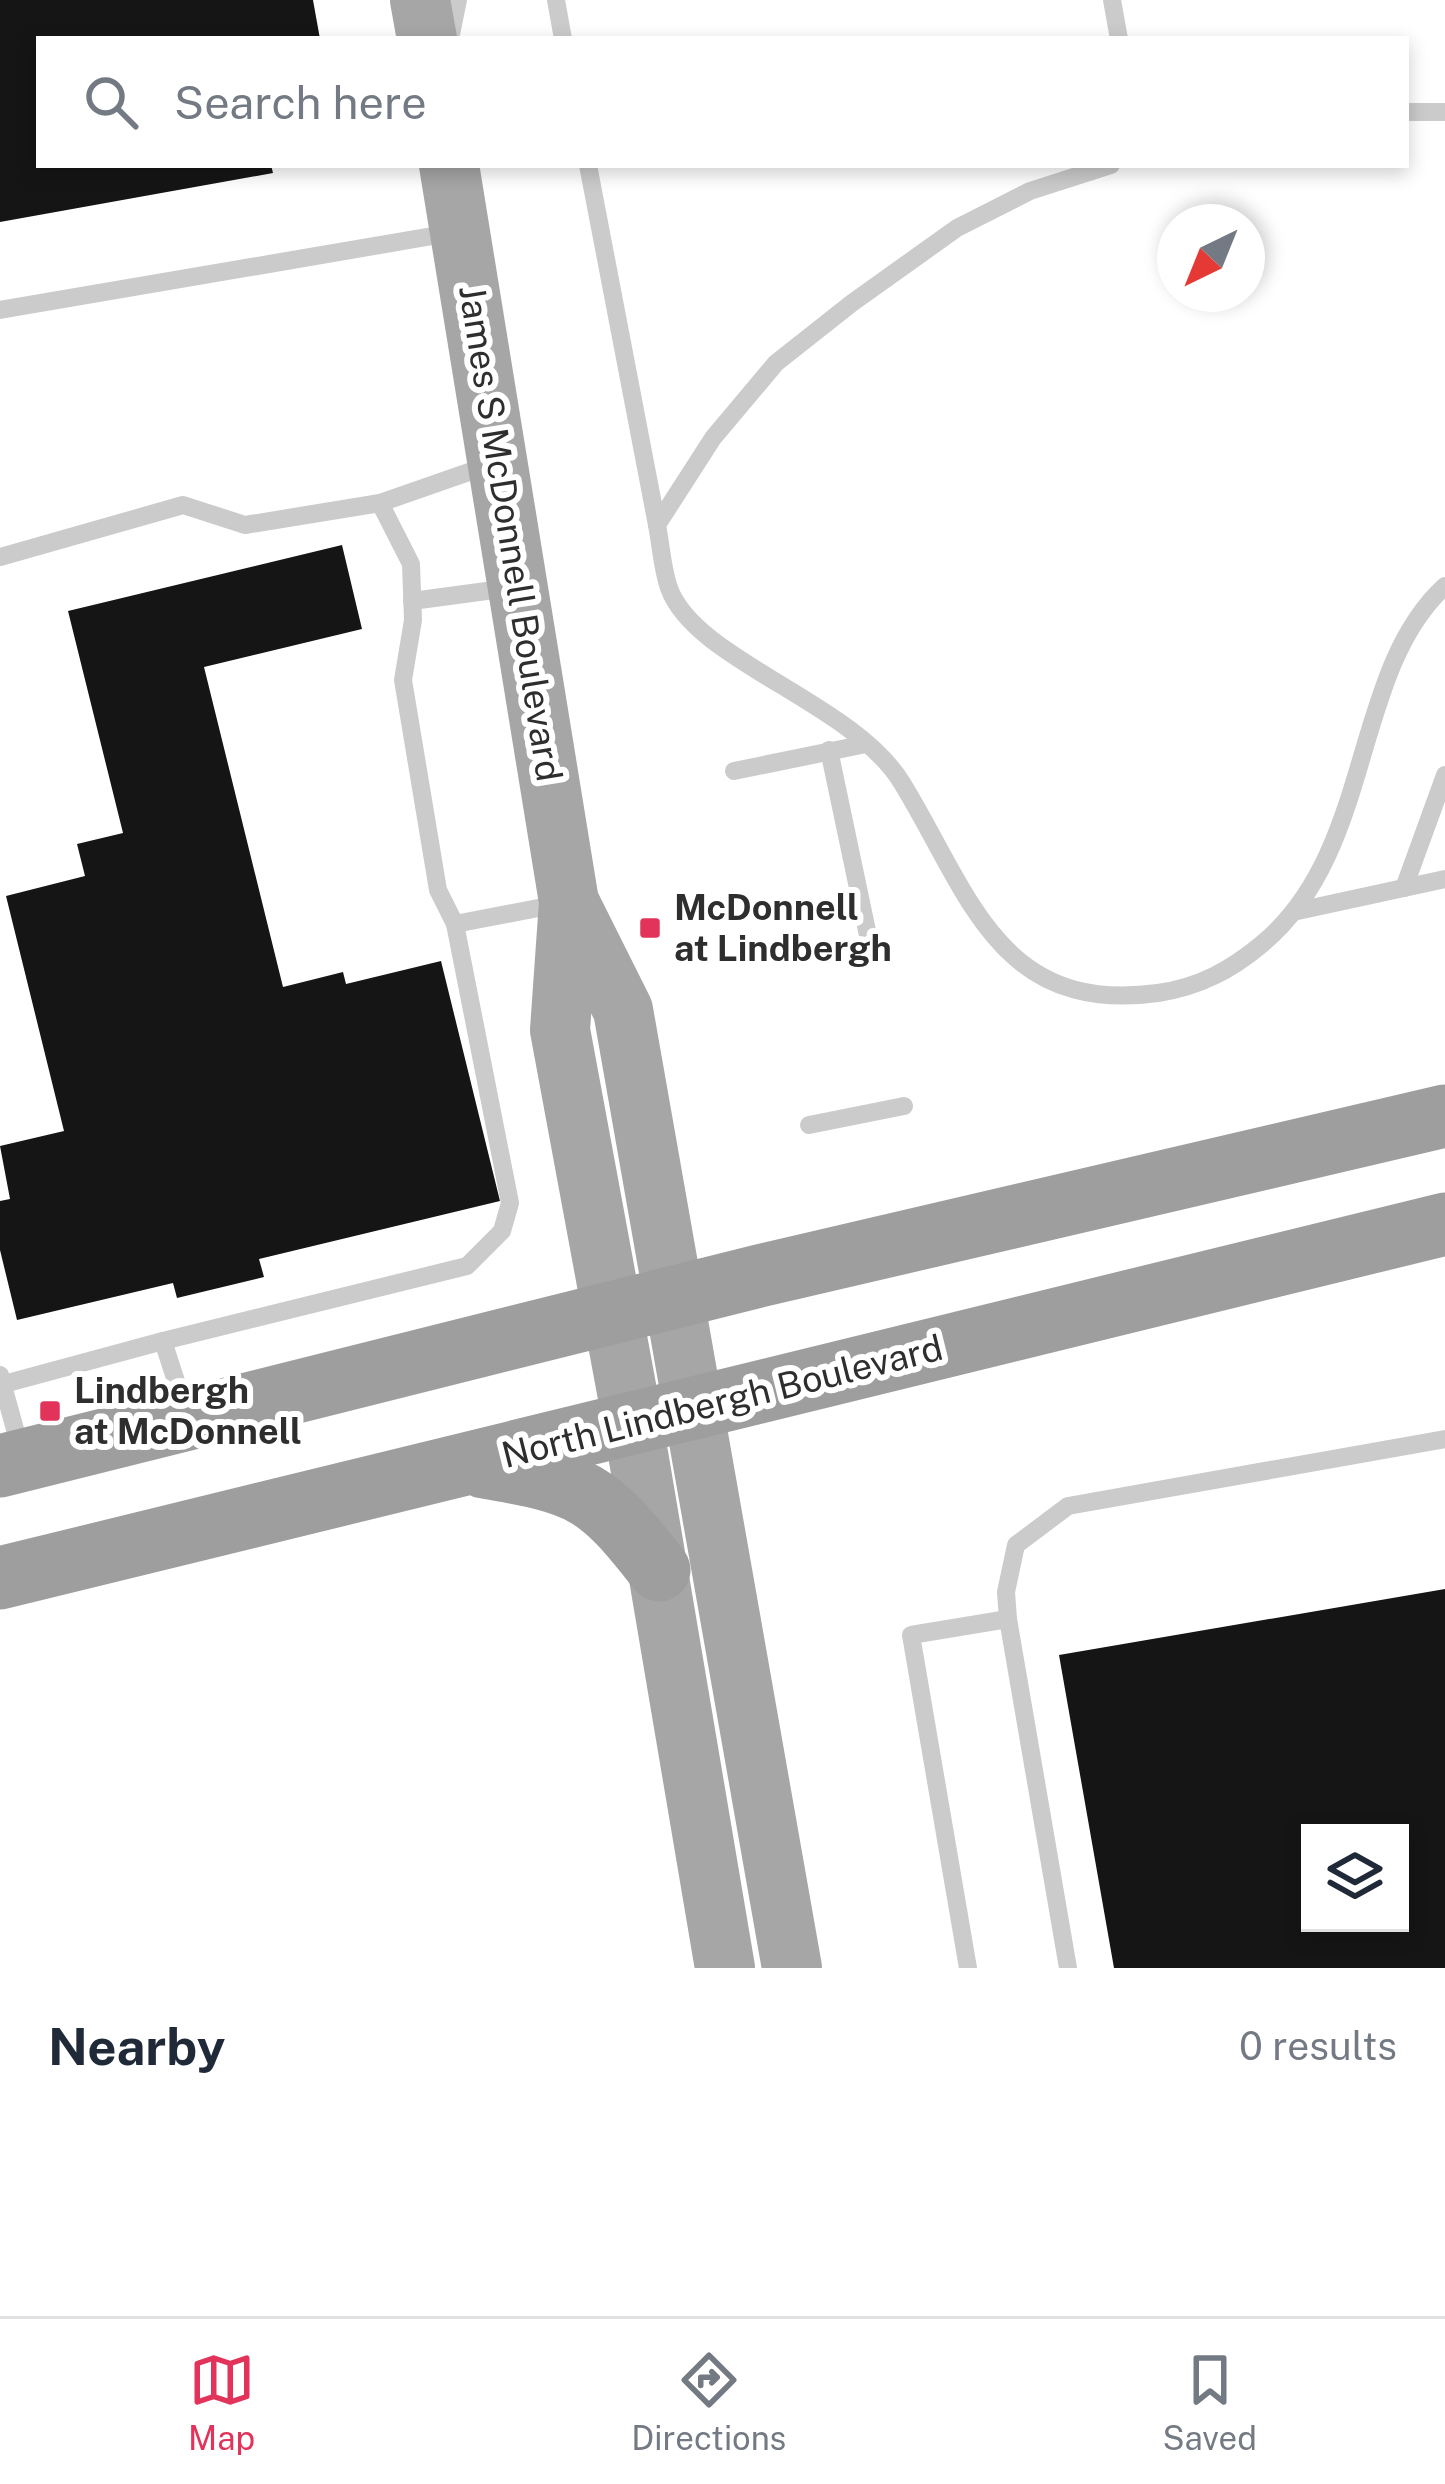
<!DOCTYPE html>
<style>
:root{--surface:#fff;--page:#f6f6f7;--text:#1f2937;--muted:#747a83;--line:#e0e1e3;--accent:#e2335b}
body{margin:0;font-family:"Public Sans",sans-serif;background:var(--page);color:var(--text)}
.controls{position:absolute;right:36px;bottom:36px;display:grid;overflow:hidden;border-radius:0px;box-shadow:0 6px 18px #0003}
.controls button{width:108px;height:108px;display:grid;place-items:center;padding:0;border:0;border-bottom:3px solid var(--line);background:var(--surface);color:var(--text);font:60px sans-serif}
.compass{position:absolute;left:1157px;top:204px;width:108px;height:108px;border-radius:50%;background:var(--surface);box-shadow:0 6px 18px #0003;rotate:223deg}
.list{margin:0;padding:0;list-style:none}
h2{display:flex;justify-content:space-between;align-items:center;height:156px;margin:0;padding:0 48px;font-size:51px}
h2 small{font-size:39px;font-weight:400;color:var(--muted)}
.icon{flex:none;width:66px;height:66px;fill:none;stroke:currentColor;stroke-width:2;stroke-linecap:round;stroke-linejoin:round}
.map{position:relative;flex:none;width:1445px;height:1968px;overflow:hidden}
.search{position:absolute;background:var(--surface);box-shadow:0 6px 18px #0003;left:36px;right:36px;top:36px;height:132px;display:flex;align-items:center;gap:30px;box-sizing:border-box;padding:0 42px;border-radius:0px;color:var(--muted);font-size:45px}
.sheet{height:348px;background:var(--surface)}
nav{display:flex;justify-content:space-around;align-items:center;box-sizing:border-box;height:168px;border-top:3px solid var(--line);background:var(--surface);font-size:33px;color:var(--muted)}
nav a{display:grid;justify-items:center;gap:6px}
nav .on{color:var(--accent)}
.map>svg:first-child{display:block}
.building{fill:#151515;fill-rule:evenodd}
.lines{fill:none;stroke-linecap:round;stroke-linejoin:round}
.service{stroke:#cbcbcb;stroke-width:18}
.primary{stroke:#a6a6a6;stroke-width:60}
.trunk{stroke:#9e9e9e;stroke-width:63}
.poi-dot{fill:#e2335b;stroke:#fff;stroke-width:4.5}
.labels{text-anchor:middle;dominant-baseline:central;stroke-width:12;stroke-linejoin:round;paint-order:stroke}
.street-label{font-size:36px;fill:#2e2e2e;stroke:#fff}
.poi-label{font-size:36px;font-weight:bold;fill:#2e2e2e;stroke:#fff;text-anchor:start}
</style>
<div class="map">
<svg width="1445" height="1968" viewBox="0 0 1445 1968">
<rect width="100%" height="100%" fill="#fff"/>
<g class="building">
<polygon points="0,0 313,0 320,39 39,39 39,165 271,165 273,173 0,222"/>
<polygon points="342,545 362,629 204,667 283,987 343,972 346,984 441,961 500,1201 259,1259 264,1277 177,1298 173,1283 17,1320 0,1250 0,1201 10,1199 0,1146 64,1131 6,896 85,876 77,844 123,833 68,611"/>
<path d="M1445,1589v379h-331l-55,-313zM1310,1833h90v90h-90z"/>
</g>
<g class="lines">
<g class="service">
<polyline points="556,0 563,39"/>
<polyline points="1112,0 1119,39"/>
<polyline points="450,39 458,0"/>
<polyline points="1406,112 1445,112"/>
<polyline points="588,165 657,525"/>
<path d="M1111,165l-81,26 -73,37 -105,75 -76,60 -63,75 -56,87c4,20 5,43 12,63 26,73 184,114 233,195 67,109 96,232 256,210 41,-6 73,-23 104,-49 113,-94 88,-271 183,-358"/>
<polyline points="0,310 450,233"/>
<polyline points="380,503 489,465"/>
<polyline points="0,557 183,505 245,525 380,503 411,564 413,620 403,680 438,890 455,924 559,904"/>
<polyline points="412,601 509,588"/>
<polyline points="829,750 870,945"/>
<polyline points="734,771 866,744"/>
<polyline points="1404,888 1445,775"/>
<polyline points="1293,912 1445,879"/>
<polyline points="809,1125 904,1106"/>
<polyline points="163,1341 467,1266 502,1231 510,1203 455,924"/>
<polyline points="0,1375 21,1451"/>
<polyline points="0,1385 163,1341 185,1409"/>
<polyline points="968,1968 911,1635 1008,1619"/>
<polyline points="1068,1968 1008,1619 1006,1592 1016,1545 1068,1506 1445,1439"/>
</g>
<g class="primary">
<polyline points="420,0 427,39"/>
<polyline points="449,165 569,902 560,1030 633,1424 725,1968"/>
<polyline points="569,902 623,1010 792,1968"/>
</g>
<g class="trunk">
<polyline points="0,1466 759,1276 1445,1116"/>
<path d="M484,1467c99,17 113,23 175,103"/>
<polyline points="0,1578 1445,1224"/>
</g>
</g>
<g class="poi-dot">
<rect x="638" y="916" width="24" height="24" rx="6"/>
<rect x="38" y="1399" width="24" height="24" rx="6"/>
</g>
<g class="labels">
<g class="street-label">
<text transform="translate(511 533) rotate(81)">James S McDonnell Boulevard</text>
<text transform="translate(722 1401) rotate(-14)">North Lindbergh Boulevard</text>
</g>
<g class="poi-label">
<text x="674" y="907">McDonnell<tspan x="674" dy="41">at Lindbergh</tspan></text>
<text x="74" y="1390">Lindbergh<tspan x="74" dy="41">at McDonnell</tspan></text>
</g>
</g>
</svg>
<div class="controls">
<button><svg class="icon" aria-label="layers" viewBox="0 0 24 24"><path d="M12 4l9 5-9 5-9-5zM3 14l9 5 9-5"/></svg></button>
</div>
<svg class="compass" viewBox="-18 -18 36 36"><path d="M0-13l5 13h-10z" fill="#e53935"/><path d="M0 13l5-13h-10z" fill="#747a83"/></svg>
<div class="search"><svg class="icon" aria-label="search" viewBox="0 0 24 24"><circle cx="10" cy="10" r="6"/><path d="M15 15l6 6"/></svg>Search here</div>
</div>
<section class="sheet">
<h2>Nearby<small>0 results</small></h2>
<ul class="list">
</ul>
</section>
<nav>
<a class="on"><svg class="icon" aria-label="map" viewBox="0 0 24 24"><path d="M3 6l6-2 6 2 6-2v14l-6 2-6-2-6 2zM9 4v14M15 6v14"/></svg>Map</a>
<a><svg class="icon" aria-label="directions" viewBox="0 0 24 24"><path d="M12 3l9 9-9 9-9-9zM9 14v-3h6M13 9l2 2-2 2"/></svg>Directions</a>
<a><svg class="icon" aria-label="saved" viewBox="0 0 24 24"><path d="M7 4h10v16l-5-4-5 4z"/></svg>Saved</a>
</nav>
